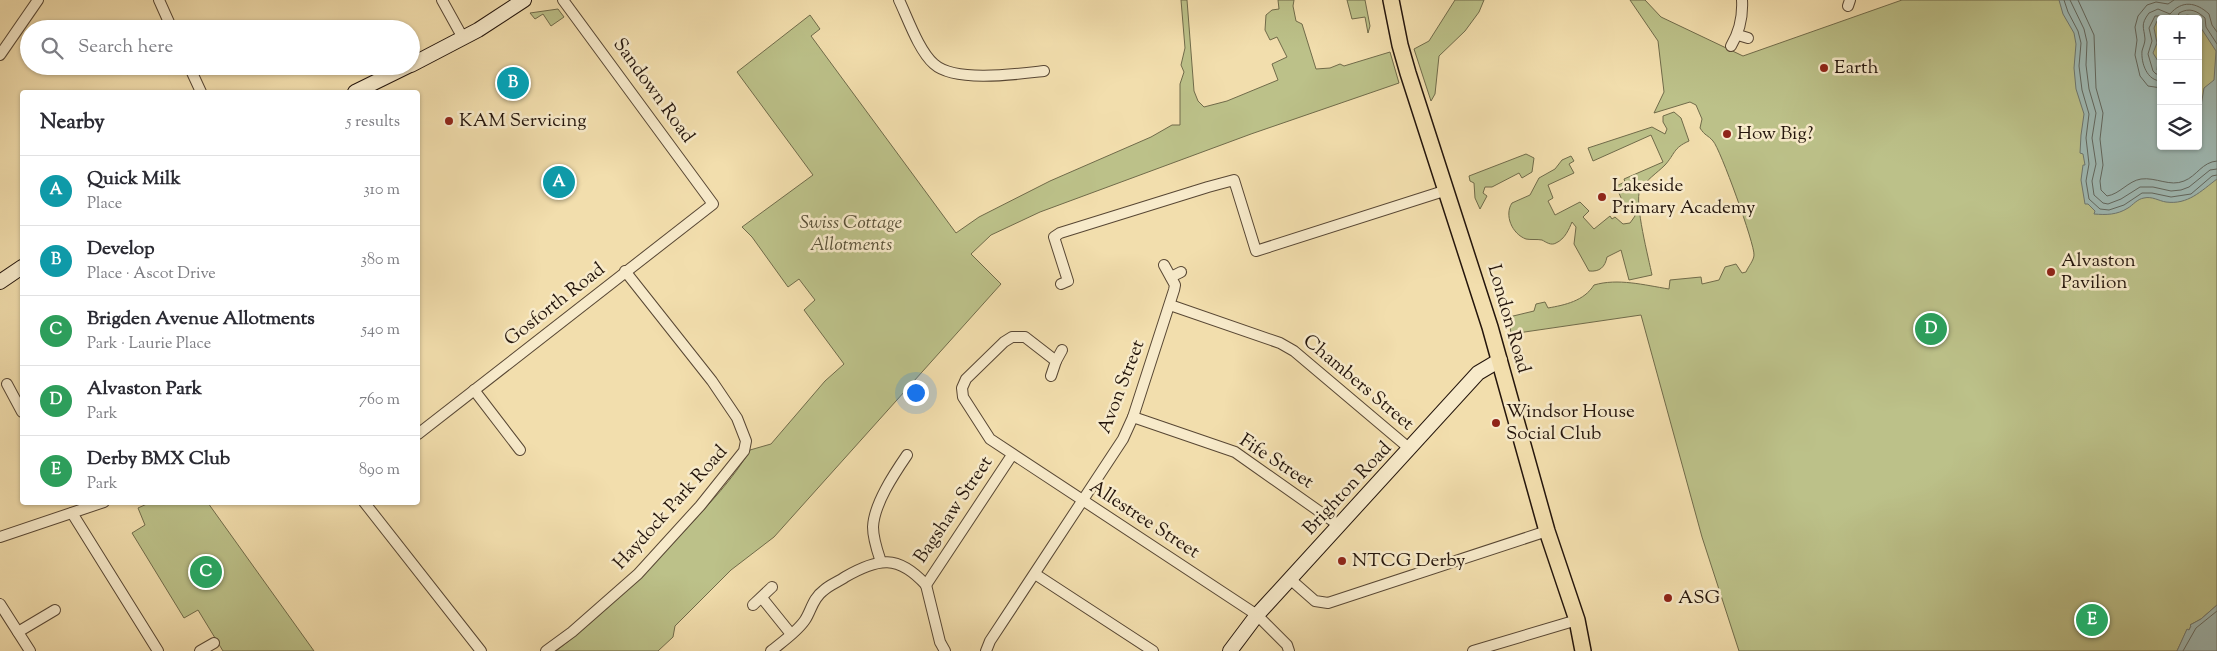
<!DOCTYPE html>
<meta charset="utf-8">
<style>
:root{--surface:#fff;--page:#f2f2f3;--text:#2b2b33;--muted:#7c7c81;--line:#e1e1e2;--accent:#111827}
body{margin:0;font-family:"Sorts Mill Goudy",serif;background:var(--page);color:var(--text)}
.controls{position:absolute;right:15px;top:15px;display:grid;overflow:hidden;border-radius:5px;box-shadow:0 1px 4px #0004}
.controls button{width:45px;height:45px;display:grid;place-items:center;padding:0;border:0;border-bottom:1px solid var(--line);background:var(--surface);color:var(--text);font:25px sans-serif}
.you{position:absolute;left:915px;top:392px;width:18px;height:18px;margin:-12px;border:4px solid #fff;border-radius:50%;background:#1a73e8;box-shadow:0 0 0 8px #1a73e833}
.badge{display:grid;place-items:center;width:32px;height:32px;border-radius:50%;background:var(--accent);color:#fff;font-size:16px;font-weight:700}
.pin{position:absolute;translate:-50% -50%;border:2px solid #fff;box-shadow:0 1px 5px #0006}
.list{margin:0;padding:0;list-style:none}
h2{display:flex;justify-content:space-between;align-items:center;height:65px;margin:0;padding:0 20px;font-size:21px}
h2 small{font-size:16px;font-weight:400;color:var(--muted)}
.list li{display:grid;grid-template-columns:32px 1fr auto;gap:15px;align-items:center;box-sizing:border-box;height:70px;padding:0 20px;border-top:1px solid var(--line)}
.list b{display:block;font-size:19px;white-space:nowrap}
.list p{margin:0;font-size:16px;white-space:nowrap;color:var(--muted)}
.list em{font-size:16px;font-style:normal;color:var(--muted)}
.icon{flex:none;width:28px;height:28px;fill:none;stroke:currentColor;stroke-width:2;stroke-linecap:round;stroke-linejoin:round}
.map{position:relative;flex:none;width:2217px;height:651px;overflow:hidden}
.search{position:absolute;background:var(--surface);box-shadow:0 1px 4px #0004;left:20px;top:20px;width:400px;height:55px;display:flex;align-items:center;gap:12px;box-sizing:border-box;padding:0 18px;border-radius:28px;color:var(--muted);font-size:19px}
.panel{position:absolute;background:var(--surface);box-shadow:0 1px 4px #0004;left:20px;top:90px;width:400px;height:415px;border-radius:5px}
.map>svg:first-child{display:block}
.green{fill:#bcc189;stroke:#706b4a;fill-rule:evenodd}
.water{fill:#9fbab5;stroke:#6e7871;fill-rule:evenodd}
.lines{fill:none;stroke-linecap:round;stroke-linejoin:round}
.shore{stroke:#626860;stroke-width:1}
.street-casing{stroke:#584734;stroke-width:12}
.secondary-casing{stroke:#24150c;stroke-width:16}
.primary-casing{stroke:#24150c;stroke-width:18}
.street{stroke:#f7eaca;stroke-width:10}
.secondary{stroke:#f7eaca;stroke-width:14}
.primary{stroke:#f2dead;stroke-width:15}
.poi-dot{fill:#8f2418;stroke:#f7eaca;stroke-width:2}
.labels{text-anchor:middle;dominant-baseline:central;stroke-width:5;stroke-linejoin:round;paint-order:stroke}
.poi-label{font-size:19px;fill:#24150c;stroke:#f7eaca;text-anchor:start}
.street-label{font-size:19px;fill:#24150c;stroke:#f7eaca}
.park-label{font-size:19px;font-style:italic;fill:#595138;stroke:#f7eaca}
</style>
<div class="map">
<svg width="2217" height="651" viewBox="0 0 2217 651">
<rect width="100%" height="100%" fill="#f2dead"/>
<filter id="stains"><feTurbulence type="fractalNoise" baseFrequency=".004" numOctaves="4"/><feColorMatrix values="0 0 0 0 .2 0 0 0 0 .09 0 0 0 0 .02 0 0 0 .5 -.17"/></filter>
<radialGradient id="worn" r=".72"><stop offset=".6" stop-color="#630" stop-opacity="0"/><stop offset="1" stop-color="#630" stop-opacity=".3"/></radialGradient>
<g class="green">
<path d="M1181,0h6l7,91 4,10 6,6 23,-6 51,-21 -6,-16 15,-7 -10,-20 -7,3 -5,-10 1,-15 6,-5 7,-1 -1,-9h16l-1,6 3,15 6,3 14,45 14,-1 10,-4 4,2 46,-14 9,31 -148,51 -211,78 -49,23 -20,19 30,30 -227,253 -43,33 -56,56 -2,11 -15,14h-102c48,-37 90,-79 131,-123 22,-24 47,-50 63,-78l21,-6 54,-63 19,-17 -40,-54 11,-10 -16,-21 -11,8 -36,-50 -10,-10 71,-52 -76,-103 73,-57 10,14 -9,7 145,197 23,-16 71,-36 101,-44 21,-12h8v-41l4,-12 -3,-7 4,-17z"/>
<polygon points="1347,0 1365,0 1370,26 1368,33 1365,17 1352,19"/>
<polygon points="1455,0 1484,0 1479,12 1465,31 1439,56 1435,94 1431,101 1414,49 1429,41"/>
<path d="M1630,0h15l16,17 82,39 159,-56h315v605l-16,14 -11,6 1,1 -2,4h-2l-10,21h-438l-37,-114 -61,-222 -130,19 -2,-17 25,-6 2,-7 9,-2 3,6c17,-3 36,-7 46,-23 24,-7 50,0 75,4l1,-9 31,-3 1,7 17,-4 6,-13 11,-3 6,9 4,-1c2,-5 8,-12 8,-17 1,-10 -34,-107 -41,-114 -5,-6 -8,-5 -13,-13l2,-9 -6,-14 -6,-3 -36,11 10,-21 -6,-51zM2161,19h37v127h-37z"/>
<polygon points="558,9 564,17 551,26 543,14 535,19 530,13"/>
<path d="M1674,112l7,6 8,23c-16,7 -14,13 -24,24 -8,8 -19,15 -25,25 -6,12 9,70 12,85l-23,5 -8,-30 -14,7c-2,10 -7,15 -18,14l-15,-27 2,-17 -4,-5c-3,7 -7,17 -16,21 -5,3 -10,-1 -14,-3 -5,-1 -11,0 -16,-1 -14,-5 -22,-24 -14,-36l18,-8 9,-17 16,-9 7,-9 9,-4 3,5 -5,3 5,9 -26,12 5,13 -5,3 7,14 25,-13 9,9 -6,6 11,12 16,-13 2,3 3,-2 8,7 7,-1 5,-7 -1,-7 -10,-4 -8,-19 9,-4 -1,-3 39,-17 -12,-27 -58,26 -5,-13 64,-21 13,7 2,-5 -4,-7v-6z"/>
<polygon points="1526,154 1534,158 1532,172 1522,178 1519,173 1492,187 1485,187 1483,193 1487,196 1480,209 1475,198 1474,183 1470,181 1469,176"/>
<polygon points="149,503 208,503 314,651 223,651 198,610 184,618 132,533 145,525 138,508"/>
</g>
<g class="water">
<path d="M2059,0h158v179c-16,12 -29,26 -51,23 -7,-1 -14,-6 -22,-4 -7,1 -11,7 -16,10 -11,7 -22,7 -34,6l1,-3 -7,-7h-3l-4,-24 2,-15h2l-2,-11 -3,-1 1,-18 3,-21 -8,-25 -2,-21 2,-24 -2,-11 -11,-19zM2187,15l11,2 3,4v7l15,23 -2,29 -10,8 -3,18h-3v40h-37v-77l-4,1 1,-9 -5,-8 4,-10 -3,-15 3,-7 4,1v-3h16z"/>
<polygon points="2217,605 2217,651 2177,651 2187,629 2189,630 2191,626 2190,625 2201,619"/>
</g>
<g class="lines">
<g class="shore">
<polyline points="2064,0 2068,12 2078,31 2081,43 2079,66 2082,90 2089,114 2086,138 2089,164 2086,181 2089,199 2100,209 2109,210 2124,205 2142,193 2152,193 2171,197 2191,194 2212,176 2217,175"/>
<polyline points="2070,0 2084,29 2087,42 2086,65 2089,89 2096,113 2092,138 2096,164 2092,181 2094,195 2103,203 2108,204 2121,199 2140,187 2153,187 2171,191 2181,190 2189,187 2210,170 2217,169"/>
<path d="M2078,0l16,35 2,53 7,25 -3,26 3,26 -3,16 1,9 6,6c13,-2 21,-15 34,-17 15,-2 29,8 43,2 13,-5 18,-19 33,-20"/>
<path d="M2177,19l2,-6c11,-6 18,-2 26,5l1,9 11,17"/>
<polyline points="2161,74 2156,74 2153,71 2148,54 2152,41 2149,28 2155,16 2159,16 2164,19"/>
<path d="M2161,81c-14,0 -20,-18 -19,-30 1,-4 3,-8 3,-12 -1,-12 -5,-14 4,-26l9,-4 12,5c12,-14 26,-12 39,0l3,11 5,7"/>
<polyline points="2161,88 2148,86 2140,76 2135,55 2137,40 2135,27 2138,16 2147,5 2156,2 2168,4 2174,0"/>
<polyline points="2183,651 2196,628 2217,611"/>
</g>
<g class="street-casing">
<g id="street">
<polyline points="159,0 172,29"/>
<polyline points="442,0 463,38"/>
<path d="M899,0c9,19 20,51 35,64 21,19 84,10 110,7"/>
<polyline points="1848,6 1850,0"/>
<polyline points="1738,35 1748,38"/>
<path d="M1731,46c9,-15 12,-29 11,-46"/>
<polyline points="0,55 38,0"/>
<polyline points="189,66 201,92"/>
<polyline points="1171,277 1181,272"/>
<polyline points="1061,284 1068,281 1054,237 1060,233 1208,187 1234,180 1256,251 1447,190"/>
<polyline points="1170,305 1280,343 1294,351 1410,449"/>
<polyline points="1056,361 1062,350"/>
<polyline points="1051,376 1056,361 1025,337 1012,337 1004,342 966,379 962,388 963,397 990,439 1257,615 1287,645 1289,651"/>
<polyline points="7,384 22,412"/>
<polyline points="474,390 520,450"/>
<polyline points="1133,417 1235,452 1340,526"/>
<polyline points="418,434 713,204 563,0"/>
<polyline points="364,502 481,651"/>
<polyline points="72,513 158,651"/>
<polyline points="0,537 104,502"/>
<path d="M881,562c-4,-12 -8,-23 -8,-35 1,-23 21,-53 34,-72"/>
<polyline points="1035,574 1153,651"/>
<polyline points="1290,579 1315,601 1328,603 1547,531"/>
<polyline points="926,585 1012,455"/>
<polyline points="926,585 940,642 945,651"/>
<polyline points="762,598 791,634"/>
<polyline points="0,604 30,651"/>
<polyline points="753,605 772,587"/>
<polyline points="18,632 55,610"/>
<polyline points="200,651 214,643"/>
<polyline points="546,651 572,632 638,574 700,506 744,451 746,441 737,418 712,381 625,271"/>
<path d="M771,651c11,-9 26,-19 34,-31 6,-9 8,-22 18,-29 6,-6 15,-9 22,-14 33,-19 53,-23 81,8"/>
<polyline points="986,651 990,641 1123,439 1133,417 1174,290 1175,285 1164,265"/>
<polyline points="1473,651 1577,620"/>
</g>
</g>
<g class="secondary-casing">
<g id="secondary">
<polyline points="411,65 478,30 524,0"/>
<polyline points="355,92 408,66"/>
<polyline points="0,282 22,267"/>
<polyline points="1230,651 1257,615 1478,373 1500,360"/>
</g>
</g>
<g class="primary-casing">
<polyline id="primary" points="1391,0 1400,45 1408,73 1490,327 1547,531 1577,620 1583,651"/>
</g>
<use href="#street" class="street"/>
<use href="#secondary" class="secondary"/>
<use href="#primary" class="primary"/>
</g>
<g class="poi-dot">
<circle cx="1824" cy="68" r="5"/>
<circle cx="449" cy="121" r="5"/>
<circle cx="1727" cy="134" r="5"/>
<circle cx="1602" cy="197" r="5"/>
<circle cx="2051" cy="272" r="5"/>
<circle cx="1496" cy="423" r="5"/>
<circle cx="1342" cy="561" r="5"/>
<circle cx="1668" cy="598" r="5"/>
</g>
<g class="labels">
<g class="poi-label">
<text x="1834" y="68">Earth</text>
<text x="459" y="121">KAM Servicing</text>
<text x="1737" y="134">How Big?</text>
<text x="1612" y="186">Lakeside<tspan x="1612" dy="22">Primary Academy</tspan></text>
<text x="2061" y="261">Alvaston<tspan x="2061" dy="22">Pavilion</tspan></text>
<text x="1506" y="412">Windsor House<tspan x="1506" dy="22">Social Club</tspan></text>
<text x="1352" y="561">NTCG Derby</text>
<text x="1678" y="598">ASG</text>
</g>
<g class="street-label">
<text transform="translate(653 91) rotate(54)">Sandown Road</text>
<text transform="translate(555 305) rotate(-38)">Gosforth Road</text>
<text transform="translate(1508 319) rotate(74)">London Road</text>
<text transform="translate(1358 383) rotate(40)">Chambers Street</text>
<text transform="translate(1122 387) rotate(-69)">Avon Street</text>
<text transform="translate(1276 462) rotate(33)">Fife Street</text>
<text transform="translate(1348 489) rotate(-47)">Brighton Road</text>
<text transform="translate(671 508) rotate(-48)">Haydock Park Road</text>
<text transform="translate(954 510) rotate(-56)">Bagshaw Street</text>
<text transform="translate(1144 520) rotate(33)">Allestree Street</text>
</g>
<g class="park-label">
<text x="851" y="223">Swiss Cottage<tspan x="851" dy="22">Allotments</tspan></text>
</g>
</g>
<rect width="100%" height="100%" filter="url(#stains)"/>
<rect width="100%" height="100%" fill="url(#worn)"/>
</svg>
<div class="controls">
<button>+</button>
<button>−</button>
<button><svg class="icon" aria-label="layers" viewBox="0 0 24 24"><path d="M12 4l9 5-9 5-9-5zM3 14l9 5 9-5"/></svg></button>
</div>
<div class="you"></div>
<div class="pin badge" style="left:559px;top:182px;background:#0f9aa8">A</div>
<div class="pin badge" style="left:513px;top:83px;background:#0f9aa8">B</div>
<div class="pin badge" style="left:206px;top:572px;background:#2e9e5b">C</div>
<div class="pin badge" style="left:1931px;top:329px;background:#2e9e5b">D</div>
<div class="pin badge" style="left:2092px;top:620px;background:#2e9e5b">E</div>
<div class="search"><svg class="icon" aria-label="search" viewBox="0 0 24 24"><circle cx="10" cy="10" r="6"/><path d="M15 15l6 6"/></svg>Search here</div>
<section class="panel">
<h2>Nearby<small>5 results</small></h2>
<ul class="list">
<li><span class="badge" style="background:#0f9aa8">A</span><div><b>Quick Milk</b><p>Place</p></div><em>310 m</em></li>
<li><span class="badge" style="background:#0f9aa8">B</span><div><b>Develop</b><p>Place · Ascot Drive</p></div><em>380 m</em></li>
<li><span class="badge" style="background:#2e9e5b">C</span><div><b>Brigden Avenue Allotments</b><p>Park · Laurie Place</p></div><em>540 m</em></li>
<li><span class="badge" style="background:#2e9e5b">D</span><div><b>Alvaston Park</b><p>Park</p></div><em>760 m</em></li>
<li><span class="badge" style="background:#2e9e5b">E</span><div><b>Derby BMX Club</b><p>Park</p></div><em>890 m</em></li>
</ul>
</section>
</div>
